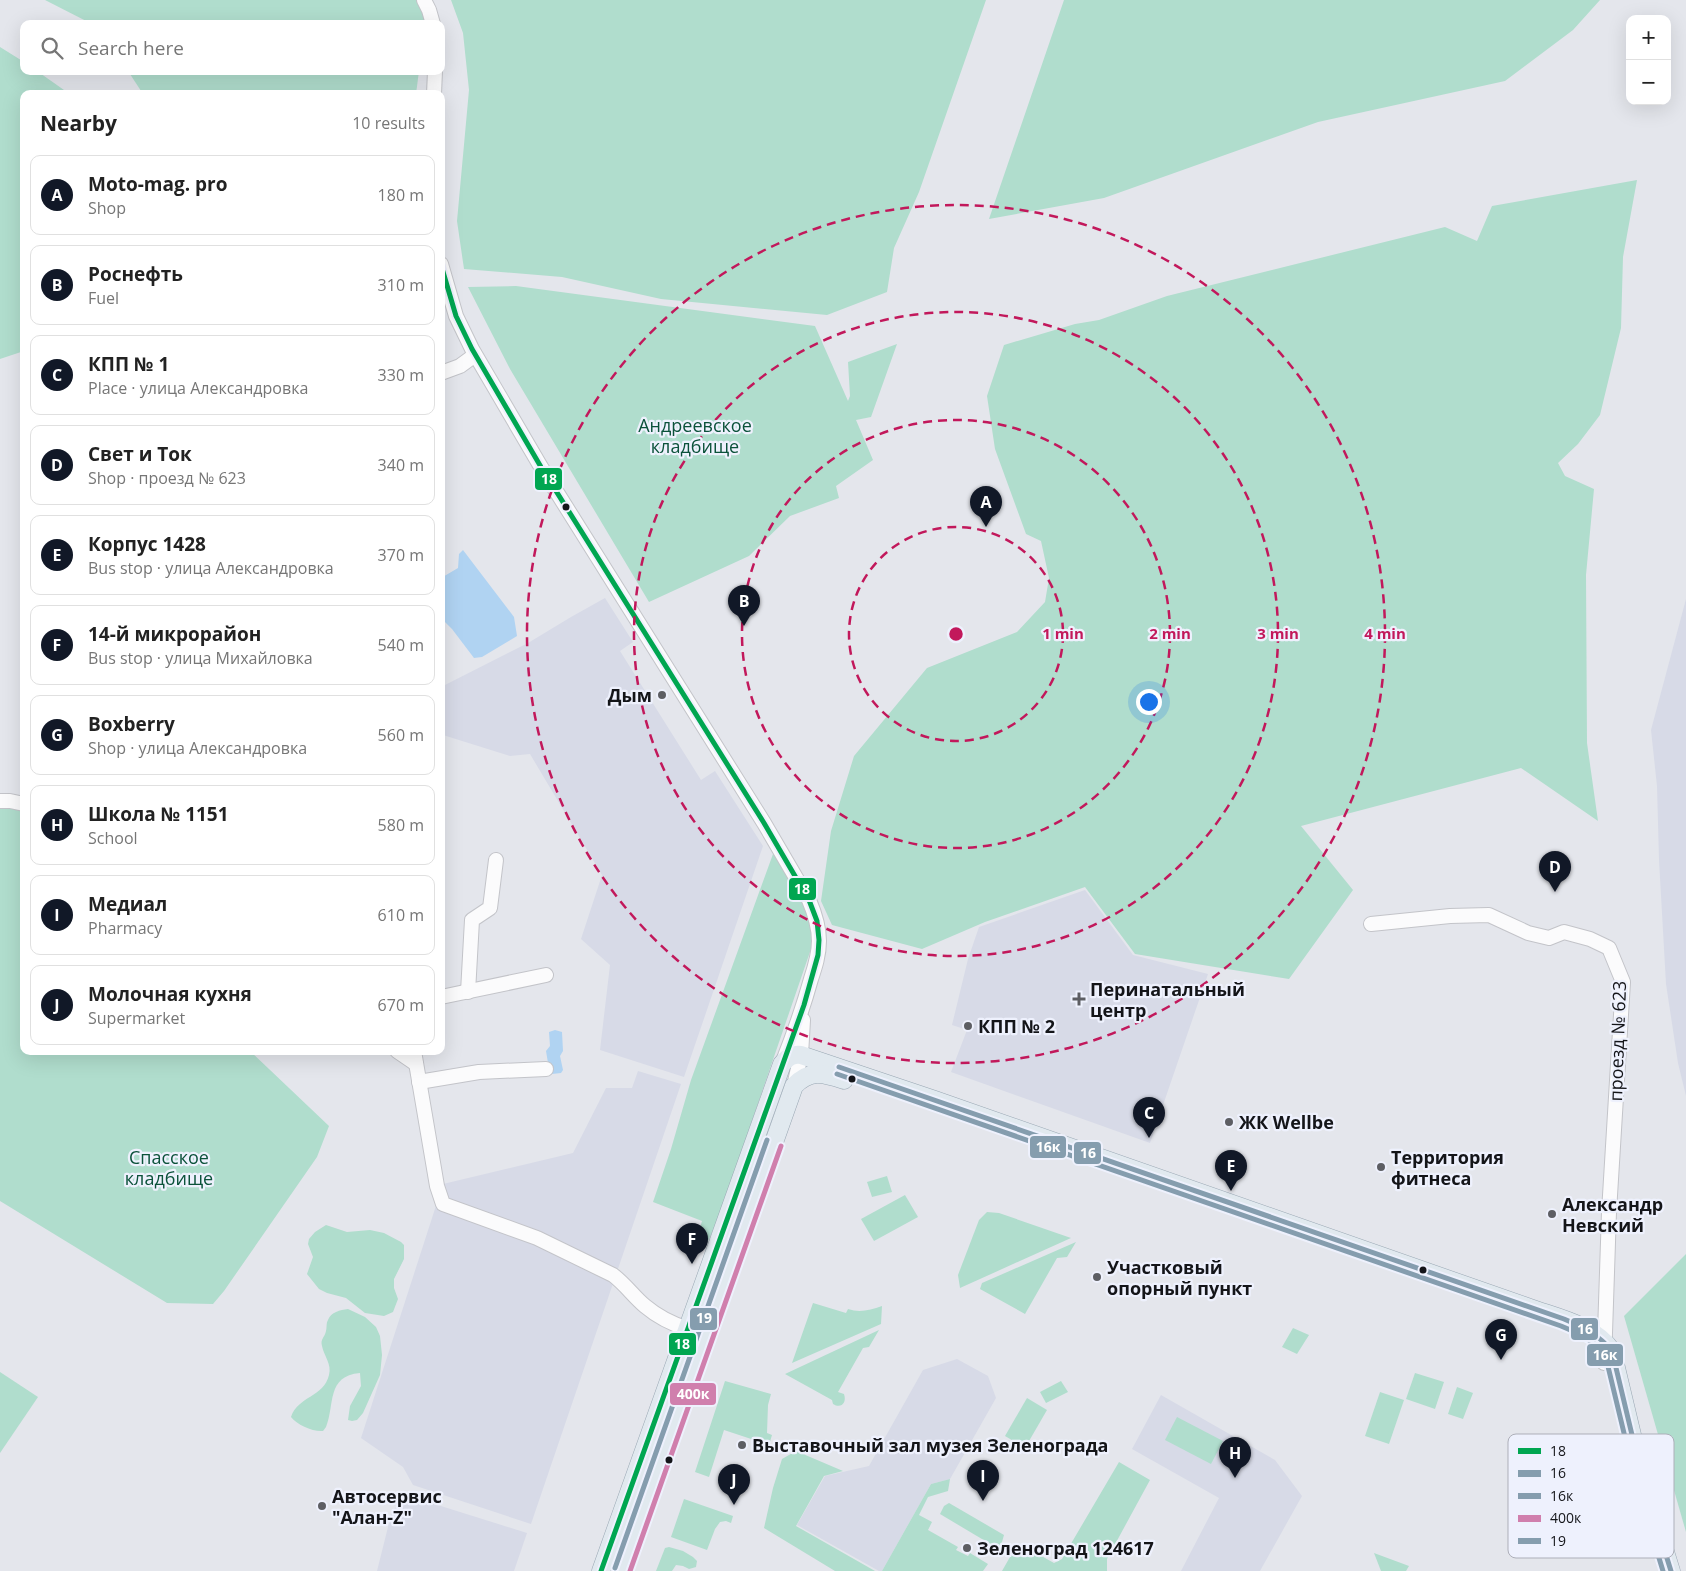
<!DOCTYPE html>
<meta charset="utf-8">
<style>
:root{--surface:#fff;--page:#f6f6f6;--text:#222;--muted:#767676;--line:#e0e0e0;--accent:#111827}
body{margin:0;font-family:"Open Sans",sans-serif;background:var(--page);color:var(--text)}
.controls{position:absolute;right:15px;top:15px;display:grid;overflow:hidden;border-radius:10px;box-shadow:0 5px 20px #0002}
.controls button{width:45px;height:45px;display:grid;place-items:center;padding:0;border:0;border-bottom:1px solid var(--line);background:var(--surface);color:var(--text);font:25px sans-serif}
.you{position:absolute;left:1148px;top:701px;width:18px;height:18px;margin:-12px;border:4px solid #fff;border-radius:50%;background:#1a73e8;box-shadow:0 0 0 8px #1a73e833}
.badge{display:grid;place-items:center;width:32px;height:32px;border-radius:50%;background:var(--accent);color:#fff;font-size:16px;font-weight:700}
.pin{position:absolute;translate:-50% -41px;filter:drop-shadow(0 1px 2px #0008)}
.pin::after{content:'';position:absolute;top:26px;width:18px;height:15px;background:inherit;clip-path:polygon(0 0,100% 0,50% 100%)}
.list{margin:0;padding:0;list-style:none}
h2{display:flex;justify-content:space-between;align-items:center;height:65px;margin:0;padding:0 20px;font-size:21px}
h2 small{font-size:16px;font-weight:400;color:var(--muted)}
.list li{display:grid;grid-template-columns:32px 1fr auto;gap:15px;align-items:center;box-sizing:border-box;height:80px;margin:0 10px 10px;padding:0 10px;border:1px solid var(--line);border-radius:10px}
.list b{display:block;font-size:19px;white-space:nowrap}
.list p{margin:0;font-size:16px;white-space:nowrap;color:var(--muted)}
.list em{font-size:16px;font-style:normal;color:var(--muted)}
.icon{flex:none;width:28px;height:28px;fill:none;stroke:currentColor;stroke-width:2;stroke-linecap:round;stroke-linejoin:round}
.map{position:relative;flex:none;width:1686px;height:1571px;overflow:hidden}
.search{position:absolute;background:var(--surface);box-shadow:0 5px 20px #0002;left:20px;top:20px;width:425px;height:55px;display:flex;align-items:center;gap:12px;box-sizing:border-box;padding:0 18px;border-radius:10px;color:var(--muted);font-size:19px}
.panel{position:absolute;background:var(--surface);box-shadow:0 5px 20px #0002;left:20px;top:90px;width:425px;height:965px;border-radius:10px}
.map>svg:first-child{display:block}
.built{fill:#d7dae7}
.green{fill:#b0ddcd}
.water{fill:#b0d3f2}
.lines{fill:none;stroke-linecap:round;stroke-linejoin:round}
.minor-casing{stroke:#c3c4c9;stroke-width:16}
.major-casing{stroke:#99a7b3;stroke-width:19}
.minor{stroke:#fbfbfc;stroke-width:14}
.major{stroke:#e1e9ef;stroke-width:18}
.bus-1-casing{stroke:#eef1fd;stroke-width:9}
.bus-2-casing{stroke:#eef1fd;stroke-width:9}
.bus-3-casing{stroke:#eef1fd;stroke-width:9}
.bus-4-casing{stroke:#eef1fd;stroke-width:9}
.bus-5-casing{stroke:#eef1fd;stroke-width:9}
.bus-1{stroke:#00a651;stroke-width:5}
.bus-2{stroke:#859dae;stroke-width:5}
.bus-3{stroke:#859dae;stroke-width:5}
.bus-4{stroke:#d07fad;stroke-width:5}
.bus-5{stroke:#859dae;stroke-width:5}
.ring{fill:none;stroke:#c2185b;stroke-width:2.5;stroke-dasharray:9 6}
.bus-dot{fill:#141519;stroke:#eef1fd;stroke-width:2}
.poi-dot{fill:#5d5e63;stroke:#eef1fd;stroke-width:2}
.labels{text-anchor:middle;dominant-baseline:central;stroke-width:4.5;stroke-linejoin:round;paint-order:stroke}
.park-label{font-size:18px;fill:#0b523a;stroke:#eef1fd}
.poi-label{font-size:18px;font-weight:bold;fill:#141519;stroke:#eef1fd;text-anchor:start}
.street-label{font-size:18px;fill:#141519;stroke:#eef1fd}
.key{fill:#eef1fd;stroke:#adafb9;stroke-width:1}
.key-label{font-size:14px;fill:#141519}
.centre{fill:#c2185b;stroke:#eef1fd;stroke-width:2.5}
.ring-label{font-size:15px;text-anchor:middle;font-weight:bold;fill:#c2185b;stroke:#eef1fd;stroke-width:4.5;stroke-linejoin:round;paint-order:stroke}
.line-badge{stroke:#eef1fd;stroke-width:2}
.badge-label{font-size:14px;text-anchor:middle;font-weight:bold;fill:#fff}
</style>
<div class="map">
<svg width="1686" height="1571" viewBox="0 0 1686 1571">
<rect width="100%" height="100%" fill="#e4e6ec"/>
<g class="built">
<polygon points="605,598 633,642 620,651 701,780 715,771 763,846 684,1077 600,1050 610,965 581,939 602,875 530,754 510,756 443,735 441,732 441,687 528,643 571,617"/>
<polygon points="1686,599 1686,1096 1678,1063 1666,984 1659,860 1657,786 1651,730"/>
<polygon points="1085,890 1133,955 1208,974 1150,1143 951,1072 967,1030 952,1025 968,959 979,927"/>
<polygon points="638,1071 681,1084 531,1524 413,1485 403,1467 361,1438 443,1184 573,1153 606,1088 632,1088"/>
<polygon points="957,1359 988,1376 996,1398 950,1479 931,1484 882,1571 879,1571 797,1525 825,1476 869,1466 923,1370"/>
<polygon points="1161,1395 1275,1460 1302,1496 1260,1571 1181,1571 1219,1498 1132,1449"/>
<polygon points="409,1496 527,1533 514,1571 377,1571 392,1511"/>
</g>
<g class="green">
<polygon points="45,0 419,0 426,13 424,24 92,24"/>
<polygon points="451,0 986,0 919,192 894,248 887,292 827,315 661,299 562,277 464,269 457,221 469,90 463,33"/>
<polygon points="1064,0 1600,0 1573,30 1505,81 1318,122 1104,198 989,219"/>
<polygon points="0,47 24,62 24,71 37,71 64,90 66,94 24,94 24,351 0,359"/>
<polygon points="128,71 419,71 416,94 143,94"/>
<polygon points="1637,180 1623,257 1621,328 1600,415 1578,444 1558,463 1565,476 1594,489 1586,575 1587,743 1598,821 1521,768 1301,826 1353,890 1289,979 1135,954 1085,887 985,922 922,949 832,925 821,901 831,831 854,756 927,668 1017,632 1045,602 1049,578 1041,541 1026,534 995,449 987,396 1004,345 1075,324 1099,320 1167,296 1445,227 1477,241 1492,206"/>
<polygon points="516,286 815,326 848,401 850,396 848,362 897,344 871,417 856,420 873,460 836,486 839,498 790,516 749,556 649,602 510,369 468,287"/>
<polygon points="0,806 24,810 24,1051 250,1051 329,1126 317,1157 224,1291 213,1304 167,1303 0,1201"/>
<path d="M773,854c13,12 35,50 38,68 1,8 0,18 0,27l-94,274 -11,22 -10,-3 6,-21 -49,-19 18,-53 20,-69z"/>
<polygon points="887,1176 892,1192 872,1197 867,1182"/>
<polygon points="905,1195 918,1217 874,1241 861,1219"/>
<polygon points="742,1196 747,1198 675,1399 671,1397"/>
<polygon points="987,1212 999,1213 1071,1238 960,1288 958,1275 979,1220"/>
<polygon points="326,1225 347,1232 370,1230 384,1233 401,1242 404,1245 404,1259 394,1279 394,1288 398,1299 393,1312 384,1316 365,1313 346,1298 327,1293 319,1289 307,1274 313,1257 308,1244 309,1239 315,1232"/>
<polygon points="1076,1242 1067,1257 1057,1258 1025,1314 980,1289 982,1283"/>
<polygon points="1686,1254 1686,1532 1624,1316"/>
<path d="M813,1303l33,10 2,-4c12,4 22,1 34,-3l-1,18 -89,39z"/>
<path d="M348,1309l17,8 11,10 4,9 2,19 -2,20 -17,38 -6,7 -5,1 -4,-1 2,-14 11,-20 -1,-13c-34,3 -25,32 -34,54l-3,4c-10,1 -26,-6 -32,-14 7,-21 33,-20 38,-42 3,-11 -5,-19 -7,-29 -2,-7 3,-9 4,-15 1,-3 0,-8 2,-11 3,-8 12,-10 20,-11z"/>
<polygon points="1293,1328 1309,1335 1297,1354 1282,1347"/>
<path d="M879,1330l-10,17 -6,1 -25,44 6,2c3,9 -3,15 -11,10l-1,-4 -47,-26z"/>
<polygon points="0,1372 38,1397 0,1453"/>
<polygon points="1415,1373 1444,1382 1435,1409 1406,1399"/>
<polygon points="725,1381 771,1394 768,1405 767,1433 772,1435 769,1445 724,1430 709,1477 695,1472"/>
<polygon points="1061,1381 1068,1392 1046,1403 1040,1392"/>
<polygon points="1457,1387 1473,1393 1463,1419 1448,1414"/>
<polygon points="1380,1392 1404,1400 1389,1444 1365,1436"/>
<polygon points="1027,1398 1047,1410 1025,1448 1005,1436"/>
<polygon points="667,1407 670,1410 620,1554 616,1554"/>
<polygon points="1177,1417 1223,1441 1211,1464 1165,1440"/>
<polygon points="796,1451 843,1471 824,1476 796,1526 875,1571 835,1571 764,1528 773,1488 782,1459"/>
<polygon points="1119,1462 1150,1480 1107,1559 1107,1571 1002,1571 1018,1543 1054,1563 1062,1559"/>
<polygon points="950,1479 948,1491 928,1497 919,1515 932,1522 928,1530 958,1547 956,1550 968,1556 970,1553 988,1564 983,1571 882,1571 931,1484"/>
<polygon points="684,1499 733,1516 731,1523 726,1521 720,1522 715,1529 707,1550 671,1537"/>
<polygon points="949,1503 1004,1535 1002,1542 997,1548 940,1514 944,1506"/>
<polygon points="669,1547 683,1551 693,1557 697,1561 696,1567 689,1569 683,1566 676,1565 672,1571 656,1571 665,1548"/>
<polygon points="1374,1553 1409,1566 1406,1571 1381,1571"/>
</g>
<g class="water">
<polygon points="463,550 514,617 517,636 482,657 474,658 452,629 441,618 441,578 458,568 459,554"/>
<polygon points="555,1030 562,1032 563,1051 560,1056 563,1070 561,1073 552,1074 549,1069 546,1051 550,1046 549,1032"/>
</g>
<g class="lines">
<g class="minor-casing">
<g id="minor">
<polyline points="424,0 429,10 433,24"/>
<polyline points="434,94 435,71"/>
<path d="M441,264l15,52 16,33 69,118 223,356 45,77c6,14 10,27 10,41 0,14 -4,26 -8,38 -8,29 -18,57 -29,85"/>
<polyline points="441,373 460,366 475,355"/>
<polyline points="0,801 10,801 24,804"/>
<polyline points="1371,924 1450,916 1489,915 1528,933 1549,938 1564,932 1590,939 1609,948 1623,982 1609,1212 1604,1363"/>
<polyline points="468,992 472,920 490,908 496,860"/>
<polyline points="441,997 546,975"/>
<polyline points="397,1051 416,1064"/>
<path d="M414,1051l23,135 6,18 94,34 76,37c13,10 21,22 32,31 13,11 27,18 43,23"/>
<polyline points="419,1082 479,1072 546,1069"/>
<polyline points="794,1086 801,1055 803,1020"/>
</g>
</g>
<g class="major-casing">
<g id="major">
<path d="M601,1571l181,-507c6,-7 10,-10 19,-9l134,45 595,208c28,10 64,17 82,43l31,130 28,90"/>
<path d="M622,1571l172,-485c16,-17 29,-13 50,-6"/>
</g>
</g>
<use href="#minor" class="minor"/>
<use href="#major" class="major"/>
<g class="bus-1-casing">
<polyline id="bus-1" points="441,265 456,316 472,349 541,467 764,823 809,900 817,921 819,940 818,955 804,1005 601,1571"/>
</g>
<g class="bus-2-casing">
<path id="bus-2" d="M839,1067l725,252c19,8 35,16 48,32l31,130 28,90"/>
</g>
<g class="bus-3-casing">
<path id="bus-3" d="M837,1074l724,252c17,7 32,14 44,28l31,129 27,88"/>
</g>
<g class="bus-4-casing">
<polyline id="bus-4" points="630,1571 781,1146"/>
</g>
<g class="bus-5-casing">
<polyline id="bus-5" points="615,1568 767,1140"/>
</g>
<use href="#bus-1" class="bus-1"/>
<use href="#bus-2" class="bus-2"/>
<use href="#bus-3" class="bus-3"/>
<use href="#bus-4" class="bus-4"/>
<use href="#bus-5" class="bus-5"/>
</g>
<g class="ring">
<circle cx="956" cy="634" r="107"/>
<circle cx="956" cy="634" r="214"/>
<circle cx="956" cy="634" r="322"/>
<circle cx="956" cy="634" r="429"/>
</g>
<g class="bus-dot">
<circle cx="566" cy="507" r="4.5"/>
<circle cx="852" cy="1079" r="4.5"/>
<circle cx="1423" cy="1270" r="4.5"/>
<circle cx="669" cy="1460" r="4.5"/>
</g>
<g class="poi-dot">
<circle cx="662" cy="695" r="5"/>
<path d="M1076.5 991.5h5v5h5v5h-5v5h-5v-5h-5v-5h5z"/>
<circle cx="968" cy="1026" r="5"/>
<circle cx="1229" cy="1122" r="5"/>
<circle cx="1381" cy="1167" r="5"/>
<circle cx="1552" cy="1214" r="5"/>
<circle cx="1097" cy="1277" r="5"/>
<circle cx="742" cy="1445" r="5"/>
<circle cx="322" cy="1506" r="5"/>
<circle cx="967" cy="1548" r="5"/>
</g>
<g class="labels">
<g class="park-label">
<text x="695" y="425">Андреевское<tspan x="695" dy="21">кладбище</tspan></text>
<text x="169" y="1157">Спасское<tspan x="169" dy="21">кладбище</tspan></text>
</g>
<g class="poi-label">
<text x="652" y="695" text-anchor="end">Дым</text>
<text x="1090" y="989">Перинатальный<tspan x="1090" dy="21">центр</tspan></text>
<text x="978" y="1026">КПП № 2</text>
<text x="1239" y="1122">ЖК Wellbe</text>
<text x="1391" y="1157">Территория<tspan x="1391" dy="21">фитнеса</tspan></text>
<text x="1562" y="1204">Александр<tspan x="1562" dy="21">Невский</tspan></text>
<text x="1107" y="1267">Участковый<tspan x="1107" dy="21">опорный пункт</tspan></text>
<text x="752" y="1445">Выставочный зал музея Зеленограда</text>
<text x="332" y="1496">Автосервис<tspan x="332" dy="21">"Алан-Z"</tspan></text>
<text x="977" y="1548">Зеленоград 124617</text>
</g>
<g class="street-label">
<text transform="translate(1617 1041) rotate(-88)">проезд № 623</text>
</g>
</g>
<rect x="1508" y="1434" width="166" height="124" rx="8" class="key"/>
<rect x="1518" y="1448" width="23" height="6" fill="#00a651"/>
<rect x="1518" y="1470" width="23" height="7" fill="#859dae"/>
<rect x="1518" y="1493" width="23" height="6" fill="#859dae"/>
<rect x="1518" y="1515" width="23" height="7" fill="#d07fad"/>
<rect x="1518" y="1538" width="23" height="6" fill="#859dae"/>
<g class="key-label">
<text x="1550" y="1456">18</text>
<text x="1550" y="1478">16</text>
<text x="1550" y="1501">16к</text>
<text x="1550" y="1523">400к</text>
<text x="1550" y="1546">19</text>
</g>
<circle cx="956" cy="634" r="8" class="centre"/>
<g class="ring-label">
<text x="1063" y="639">1 min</text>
<text x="1170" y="639">2 min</text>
<text x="1278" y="639">3 min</text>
<text x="1385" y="639">4 min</text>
</g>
<g class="line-badge">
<rect x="534" y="467" width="29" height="24" rx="5" fill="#00a651"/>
<rect x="788" y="877" width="29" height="24" rx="5" fill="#00a651"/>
<rect x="1029" y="1135" width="38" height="24" rx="5" fill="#859dae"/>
<rect x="1073" y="1141" width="29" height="24" rx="5" fill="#859dae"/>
<rect x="689" y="1307" width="29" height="24" rx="5" fill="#859dae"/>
<rect x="1570" y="1317" width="29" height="24" rx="5" fill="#859dae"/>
<rect x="668" y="1332" width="29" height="24" rx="5" fill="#00a651"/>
<rect x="1586" y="1343" width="38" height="24" rx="5" fill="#859dae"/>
<rect x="669" y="1382" width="48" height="24" rx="5" fill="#d07fad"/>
</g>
<g class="badge-label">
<text x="549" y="484">18</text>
<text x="802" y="894">18</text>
<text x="1048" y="1152">16к</text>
<text x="1088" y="1158">16</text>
<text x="704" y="1323">19</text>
<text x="1585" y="1334">16</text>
<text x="682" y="1349">18</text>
<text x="1605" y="1360">16к</text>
<text x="693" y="1399">400к</text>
</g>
</svg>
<div class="controls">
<button>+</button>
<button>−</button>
</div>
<div class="you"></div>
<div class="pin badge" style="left:986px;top:527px">A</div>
<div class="pin badge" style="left:744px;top:626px">B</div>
<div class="pin badge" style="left:1149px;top:1138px">C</div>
<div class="pin badge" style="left:1555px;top:892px">D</div>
<div class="pin badge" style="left:1231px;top:1191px">E</div>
<div class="pin badge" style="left:692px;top:1264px">F</div>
<div class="pin badge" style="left:1501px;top:1360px">G</div>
<div class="pin badge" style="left:1235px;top:1478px">H</div>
<div class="pin badge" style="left:983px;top:1501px">I</div>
<div class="pin badge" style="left:734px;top:1505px">J</div>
<div class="search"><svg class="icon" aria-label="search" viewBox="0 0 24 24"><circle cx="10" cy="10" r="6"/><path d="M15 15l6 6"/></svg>Search here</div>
<section class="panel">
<h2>Nearby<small>10 results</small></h2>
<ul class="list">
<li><span class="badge">A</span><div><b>Moto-mag. pro</b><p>Shop</p></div><em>180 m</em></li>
<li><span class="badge">B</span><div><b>Роснефть</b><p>Fuel</p></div><em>310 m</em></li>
<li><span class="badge">C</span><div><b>КПП № 1</b><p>Place · улица Александровка</p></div><em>330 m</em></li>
<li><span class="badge">D</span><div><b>Свет и Ток</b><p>Shop · проезд № 623</p></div><em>340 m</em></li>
<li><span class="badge">E</span><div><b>Корпус 1428</b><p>Bus stop · улица Александровка</p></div><em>370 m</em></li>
<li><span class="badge">F</span><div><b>14-й микрорайон</b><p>Bus stop · улица Михайловка</p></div><em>540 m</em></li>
<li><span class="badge">G</span><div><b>Boxberry</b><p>Shop · улица Александровка</p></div><em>560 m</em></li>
<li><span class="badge">H</span><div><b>Школа № 1151</b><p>School</p></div><em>580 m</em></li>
<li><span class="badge">I</span><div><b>Медиал</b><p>Pharmacy</p></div><em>610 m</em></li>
<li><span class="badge">J</span><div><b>Молочная кухня</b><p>Supermarket</p></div><em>670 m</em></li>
</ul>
</section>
</div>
